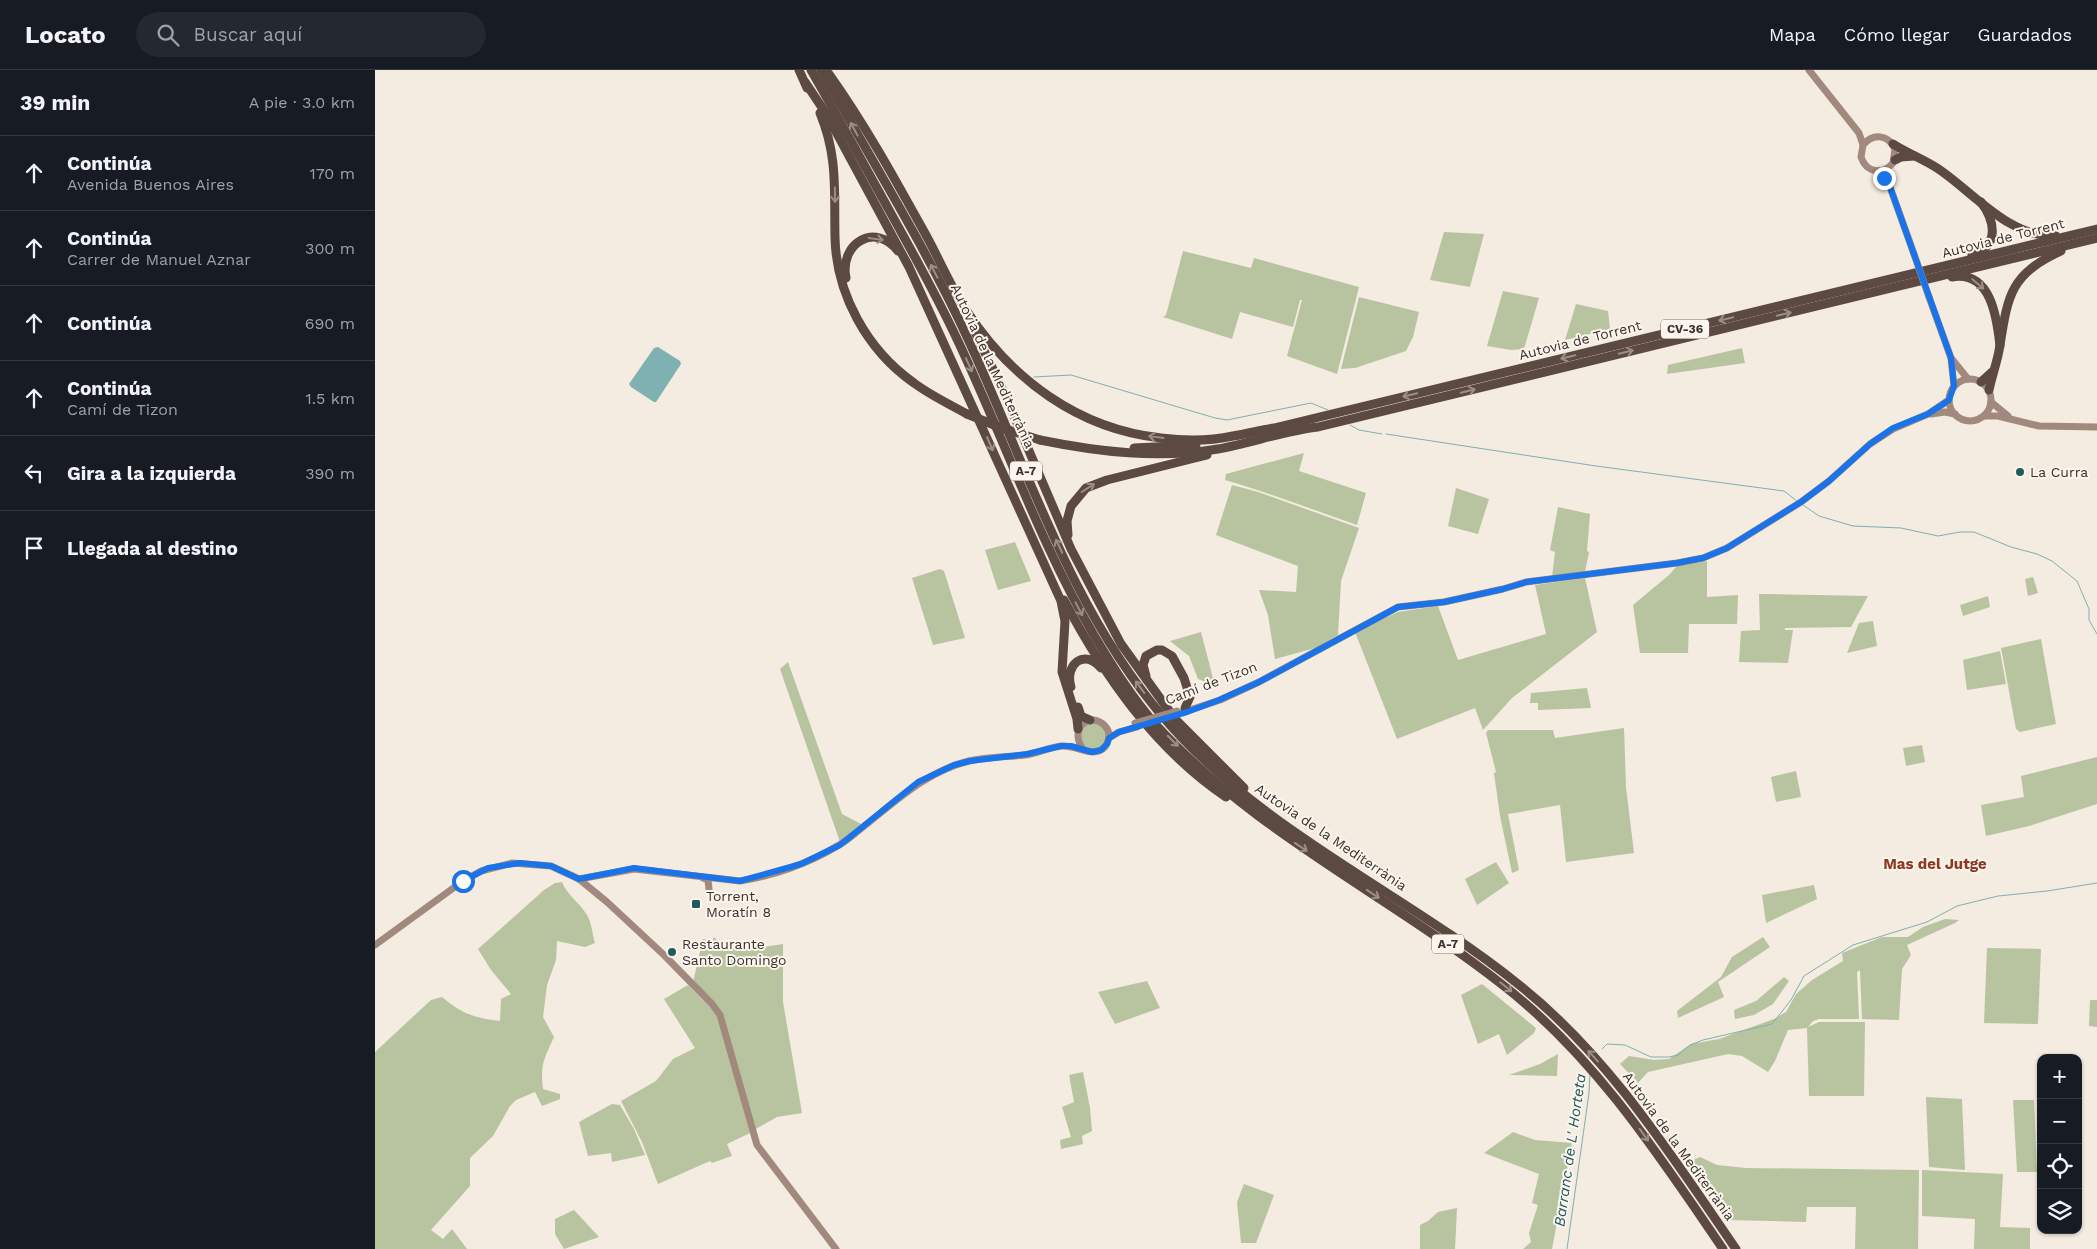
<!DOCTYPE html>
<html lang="es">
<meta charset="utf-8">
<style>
:root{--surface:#171b24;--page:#242831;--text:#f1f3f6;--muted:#9ea1a6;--line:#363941}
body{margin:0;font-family:"Work Sans",sans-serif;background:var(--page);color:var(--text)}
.controls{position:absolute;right:15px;bottom:15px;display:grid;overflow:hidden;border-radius:10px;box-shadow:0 1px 4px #0004}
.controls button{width:45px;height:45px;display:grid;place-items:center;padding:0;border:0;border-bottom:1px solid var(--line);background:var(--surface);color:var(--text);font:25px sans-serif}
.stop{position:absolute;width:15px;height:15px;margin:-11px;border:4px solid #1a73e8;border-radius:50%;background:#fff}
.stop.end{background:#1a73e8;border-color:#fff;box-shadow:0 1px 5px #0008}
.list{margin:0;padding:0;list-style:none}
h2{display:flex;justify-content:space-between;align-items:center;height:65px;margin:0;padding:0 20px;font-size:21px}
h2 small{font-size:16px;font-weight:400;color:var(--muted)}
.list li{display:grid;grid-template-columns:32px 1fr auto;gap:15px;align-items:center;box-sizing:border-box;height:75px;padding:0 20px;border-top:1px solid var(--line)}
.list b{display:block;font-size:19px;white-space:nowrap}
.list p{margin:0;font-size:16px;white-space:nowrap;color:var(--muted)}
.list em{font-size:16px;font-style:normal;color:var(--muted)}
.icon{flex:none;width:28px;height:28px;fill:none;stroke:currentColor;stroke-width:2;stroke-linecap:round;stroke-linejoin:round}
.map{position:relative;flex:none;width:1722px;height:1179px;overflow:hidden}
header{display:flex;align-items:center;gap:30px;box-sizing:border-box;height:70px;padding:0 25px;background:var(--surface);border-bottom:1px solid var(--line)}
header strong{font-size:24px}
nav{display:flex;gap:28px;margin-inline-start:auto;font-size:18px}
.search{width:350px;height:45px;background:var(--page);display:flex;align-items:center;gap:12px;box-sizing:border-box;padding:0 18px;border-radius:28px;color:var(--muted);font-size:19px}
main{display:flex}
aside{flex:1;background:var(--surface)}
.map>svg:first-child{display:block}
.green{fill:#b8c4a0}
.water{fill:#7fb0b2}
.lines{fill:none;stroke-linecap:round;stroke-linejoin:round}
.stream{stroke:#7fb0b2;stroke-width:1}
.secondary{stroke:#a18a7d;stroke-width:7}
.highway{stroke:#5c4a42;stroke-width:9}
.secondary-bridge{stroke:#a18a7d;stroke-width:7}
.highway-bridge{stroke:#5c4a42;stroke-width:9}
.oneway{stroke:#9c8e87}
.route{stroke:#1a73e8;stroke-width:6}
.poi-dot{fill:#1f5a5e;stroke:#fbf5ee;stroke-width:2}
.labels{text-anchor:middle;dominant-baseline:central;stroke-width:4;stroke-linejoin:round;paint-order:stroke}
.shield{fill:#fbf5ee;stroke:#756b66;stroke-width:1}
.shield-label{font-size:12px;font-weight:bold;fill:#3b302b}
.street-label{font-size:14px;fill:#3b302b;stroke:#fbf5ee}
.poi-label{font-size:14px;fill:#3b302b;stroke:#fbf5ee;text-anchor:start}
.neighbourhood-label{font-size:15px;font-weight:bold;fill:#8c3b22;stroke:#fbf5ee}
.water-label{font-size:15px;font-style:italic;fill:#1f5a5e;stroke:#fbf5ee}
</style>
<header>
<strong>Locato</strong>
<div class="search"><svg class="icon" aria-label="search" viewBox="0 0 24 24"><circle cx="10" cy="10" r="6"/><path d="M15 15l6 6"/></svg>Buscar aquí</div>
<nav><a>Mapa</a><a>Cómo llegar</a><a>Guardados</a></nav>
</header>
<main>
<aside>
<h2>39 min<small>A pie · 3.0 km</small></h2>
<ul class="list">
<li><svg class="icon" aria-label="ahead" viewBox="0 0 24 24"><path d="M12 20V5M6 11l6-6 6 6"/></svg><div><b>Continúa</b><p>Avenida Buenos Aires</p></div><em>170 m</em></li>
<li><svg class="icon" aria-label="ahead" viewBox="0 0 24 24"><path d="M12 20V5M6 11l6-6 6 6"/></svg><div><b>Continúa</b><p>Carrer de Manuel Aznar</p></div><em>300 m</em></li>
<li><svg class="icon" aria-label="ahead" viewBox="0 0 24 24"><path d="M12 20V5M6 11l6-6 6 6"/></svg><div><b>Continúa</b></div><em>690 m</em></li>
<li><svg class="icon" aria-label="ahead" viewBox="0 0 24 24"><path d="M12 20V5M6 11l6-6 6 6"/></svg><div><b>Continúa</b><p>Camí de Tizon</p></div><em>1.5 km</em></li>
<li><svg class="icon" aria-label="left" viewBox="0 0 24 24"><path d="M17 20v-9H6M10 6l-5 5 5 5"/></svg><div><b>Gira a la izquierda</b></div><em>390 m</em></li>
<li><svg class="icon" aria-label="arrive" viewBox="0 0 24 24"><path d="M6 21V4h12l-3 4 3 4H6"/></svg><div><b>Llegada al destino</b></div></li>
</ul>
</aside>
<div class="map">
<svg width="1722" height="1179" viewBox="0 0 1722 1179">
<rect width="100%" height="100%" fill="#f4ebe1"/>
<g class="green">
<polygon points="1069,162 1109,164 1095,217 1055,210"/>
<polygon points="808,181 876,198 879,188 984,217 962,304 912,286 927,230 925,230 918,257 865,242 857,269 788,247 791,245"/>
<polygon points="1128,221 1164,228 1149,279 1136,280 1112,276"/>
<polygon points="984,227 1044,242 1038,267 1031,281 980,298 966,299"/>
<polygon points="1201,234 1233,241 1235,259 1190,270"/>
<polygon points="1367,278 1370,293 1292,304 1293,295"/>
<path d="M929,383l-5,18 67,22 -9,32c-44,-15 -87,-32 -132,-45l1,-6z"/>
<polygon points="857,415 883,422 984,458 966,511 963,565 940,578 900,589 893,545 884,520 921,522 923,496 841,465"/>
<polygon points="1081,418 1114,429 1103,464 1073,456"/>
<polygon points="1183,437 1215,444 1212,481 1214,482 1210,502 1177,507 1180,482 1175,480"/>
<polygon points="640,472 656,511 623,520 610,480"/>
<polygon points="1332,491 1332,527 1363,525 1362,554 1314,554 1313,583 1265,583 1258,535 1294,505 1302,496"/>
<polygon points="565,499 569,501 590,568 558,575 537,508"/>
<polygon points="1658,507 1663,523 1653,526 1650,509"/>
<polygon points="1210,508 1222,562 1137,628 1108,660 1100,638 1022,669 980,562 1023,542 1063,536 1083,590 1171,564 1160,515"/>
<polygon points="1384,524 1394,524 1493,526 1476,557 1410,558 1410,560 1418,560 1413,593 1364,592 1366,561 1385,560"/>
<polygon points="1613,526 1615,537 1588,546 1585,535"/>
<polygon points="1498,551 1502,576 1472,583 1484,553"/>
<polygon points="826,562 839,612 831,612 823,609 814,586 795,571"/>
<polygon points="1666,569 1681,654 1645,662 1641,659 1626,578"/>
<polygon points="1625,581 1631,614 1592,620 1588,590"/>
<polygon points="413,592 467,744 486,754 465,772 405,599"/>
<polygon points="1212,618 1216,638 1163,640 1163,633 1155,633 1156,623"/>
<circle cx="718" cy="666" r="13"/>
<polygon points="1249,658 1251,717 1259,783 1191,792 1185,735 1133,744 1144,800 1137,803 1125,746 1119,703 1121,702 1111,663 1113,660 1178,660 1180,668"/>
<polygon points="1547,675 1550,692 1531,696 1528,678"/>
<polygon points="1722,687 1722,734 1654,756 1611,766 1606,735 1649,727 1646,706"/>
<polygon points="1421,701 1426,727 1401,732 1396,707"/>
<polygon points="1121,792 1134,813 1102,835 1090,809"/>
<path d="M187,812c5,13 18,21 25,33 5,8 5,19 8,28l-10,4 -28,-6 -1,19 -9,25 -4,32 11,20c-10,22 -14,27 -11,52l17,5v5l-18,7 -7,-14 -19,8 -6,6 -17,30 -23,22v28l-39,44 12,9 9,-10 15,20h-92v-197l56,-52 11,-3c20,17 33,21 58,24l1,-22 10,-5 -20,-24 -13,-21 66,-59 11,-7z"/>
<polygon points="1439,815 1442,829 1391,853 1387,825"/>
<polygon points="1570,849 1584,850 1580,853 1532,875 1536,885 1527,899 1524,950 1487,949 1485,900 1482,902 1484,949 1444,949 1438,951 1433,957 1444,952 1490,952 1489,1026 1434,1026 1432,958 1413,960 1400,991 1393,1002 1367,986 1353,984 1273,1002 1263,1013 1245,994 1254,986 1279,990 1294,989 1316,974 1344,969 1399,949 1411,942 1421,924 1437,910 1468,891 1467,883 1507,867 1533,867 1548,857"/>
<polygon points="339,867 348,877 370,880 408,874 408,932 427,1043 402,1047 379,1060 348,948 318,912 328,869 337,871"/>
<polygon points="1388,867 1395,877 1343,912 1349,927 1303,948 1302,941 1346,907 1357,887"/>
<polygon points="1612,878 1666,879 1663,954 1609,953"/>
<polygon points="1409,907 1414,911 1398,934 1379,945 1360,949 1359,940 1381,931"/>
<polygon points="772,911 785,938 740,954 723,922"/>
<polygon points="1107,914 1161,958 1159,963 1132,985 1124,964 1103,974 1086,925"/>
<polygon points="313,915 338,940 344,950 375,1063 352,1074 357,1086 337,1093 335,1091 283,1114 267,1072 246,1031 281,1011 298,989 320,978 289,929"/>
<polygon points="1715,930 1722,930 1722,957 1714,956"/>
<polygon points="1183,984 1182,1006 1134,1005 1165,994"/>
<polygon points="708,1002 715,1038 717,1061 707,1066 708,1074 686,1079 685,1070 696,1067 687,1037 699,1032 694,1005"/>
<polygon points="1551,1027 1587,1029 1590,1100 1554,1097"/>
<polygon points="1638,1030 1659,1030 1662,1102 1642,1102"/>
<polygon points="237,1034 245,1035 259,1059 270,1085 237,1092 236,1083 213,1086 204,1052"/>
<polygon points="1138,1062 1160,1070 1197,1073 1177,1179 1148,1179 1156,1172 1154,1163 1163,1135 1157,1133 1164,1104 1109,1083"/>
<polygon points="1325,1087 1342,1095 1371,1098 1544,1100 1543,1179 1480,1179 1481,1137 1432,1137 1431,1152 1353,1150 1316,1091"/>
<polygon points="1547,1100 1628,1104 1625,1157 1655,1158 1655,1179 1599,1179 1600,1149 1547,1146"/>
<polygon points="869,1114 899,1125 881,1173 866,1173 862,1132"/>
<polygon points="1082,1138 1080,1179 1045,1179 1045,1155 1053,1151 1063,1142"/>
<polygon points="199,1140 224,1167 189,1179 180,1164 180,1149"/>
</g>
<polygon class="water" points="283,277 305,291 306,294 281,332 279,332 256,317 254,314 279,278"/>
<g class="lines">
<g class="stream">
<polyline points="659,307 696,305 840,348 852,350 936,333 953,340"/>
<polyline points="975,355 984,360 1007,364"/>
<polyline points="1011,364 1221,396 1409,421 1422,431"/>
<polyline points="1428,435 1444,446 1478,456 1526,458 1563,466 1585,462 1599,462 1636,477 1662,484 1677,491 1702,511 1714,539 1714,550 1722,564"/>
<polyline points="1227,979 1232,974 1250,975 1276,987 1294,987 1303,985 1315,975 1328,970 1397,954 1416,930 1429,906 1478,875 1552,852 1582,836 1623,826 1672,821 1722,813"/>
<polyline points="1192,1179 1214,1023 1215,1004"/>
</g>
<g class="secondary">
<path d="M1434,0l50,63 4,12 -2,12c5,15 21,19 32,6l2,-14c-7,-15 -22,-16 -32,-4"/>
<polyline points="1503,101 1515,117 1539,184"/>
<polyline points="1554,227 1576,288 1579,316"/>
<polyline points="1576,288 1593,309"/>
<circle cx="1595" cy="330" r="21"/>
<polyline points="1616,332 1633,346"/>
<polyline points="1556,344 1570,342 1580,344"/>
<polyline points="1609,346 1623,346 1664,356 1722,357"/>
<polyline points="803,644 845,630 884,612 1023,537 1069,532 1128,519 1151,512 1302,493 1328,488 1352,478 1426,432 1454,411 1495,374 1518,359 1553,344 1574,330"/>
<polyline points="734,668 744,662 762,657"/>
<polyline points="328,808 333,810 334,819"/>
<path d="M204,809l55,-10 106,12c33,-5 70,-18 99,-36 9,-5 16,-12 24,-18 33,-26 64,-56 106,-66 18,-4 38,-4 56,-6 13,-2 25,-8 37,-9 12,-1 26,9 37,5 10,-4 13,-18 6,-25 -15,-16 -37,3 -22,23"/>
<polyline points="0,875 88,811 106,801 137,793 176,796 204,809 232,832 289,885 337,934 345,945 382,1075 461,1179"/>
</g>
<g class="highway">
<polyline points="424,0 432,18"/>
<path d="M436,0c23,40 45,80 67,120 27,49 55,98 79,149 47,99 82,203 138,298 18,30 37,61 61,88 99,108 234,171 348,261 91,71 154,168 219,263"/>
<path d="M446,0c50,89 104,176 147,269 59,128 103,271 196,379 97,113 239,174 354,266 91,72 153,171 218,265"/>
<path d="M454,4c37,52 67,107 98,163 13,24 24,50 39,73 45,69 112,119 195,128 24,3 49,3 72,-2 14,-2 27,-6 41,-8l823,-199"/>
<polyline points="430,12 452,45 534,197 686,531 690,551 687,602 702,649 703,659"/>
<path d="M445,43c18,43 14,78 15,124 1,57 32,113 79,146 16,12 35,21 53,31"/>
<path d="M1518,74c14,9 30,15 44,24 34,22 74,72 118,67"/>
<polyline points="1520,90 1526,87 1539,86"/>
<path d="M1597,185c28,-9 23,-34 9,-53"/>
<path d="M1577,207c39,-7 45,41 48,69"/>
<path d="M471,208c-7,-34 29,-57 52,-27"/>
<polyline points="598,258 628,320 696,479 746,574 800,649 869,718"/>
<polyline points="1606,312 1617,302"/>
<path d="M1614,320c3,-15 9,-30 11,-45 8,-51 11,-71 61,-94"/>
<path d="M665,370c59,12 118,19 178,9 33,-6 66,-18 100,-22l779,-189"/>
<polyline points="759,378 821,375"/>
<polyline points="693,465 692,451 696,436 711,418 732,410 832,385"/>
<path d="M689,530c40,76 91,149 162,197"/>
<polyline points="771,606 768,595 771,586 782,580 787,580 797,586 809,608 815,627 810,638"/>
<path d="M696,617c-7,-23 14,-39 30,-19"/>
<polyline points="703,637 706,646 715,650"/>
</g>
<g class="secondary-bridge">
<polyline points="1539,184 1554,227"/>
<polyline points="760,653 802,641"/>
</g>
<polyline class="highway-bridge" points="592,344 624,357 665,370"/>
</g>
<defs><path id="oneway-shaft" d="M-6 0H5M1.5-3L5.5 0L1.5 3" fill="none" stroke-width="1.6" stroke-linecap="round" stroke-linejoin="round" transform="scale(1.25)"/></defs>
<g class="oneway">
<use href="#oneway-shaft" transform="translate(479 59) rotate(-119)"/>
<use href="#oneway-shaft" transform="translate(460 125) rotate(89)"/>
<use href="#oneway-shaft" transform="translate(501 169) rotate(8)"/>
<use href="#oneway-shaft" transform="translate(559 201) rotate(-118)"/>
<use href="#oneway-shaft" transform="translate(1603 214) rotate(40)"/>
<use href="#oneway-shaft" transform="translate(1409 244) rotate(-14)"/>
<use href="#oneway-shaft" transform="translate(1351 249) rotate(166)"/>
<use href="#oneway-shaft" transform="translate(1251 282) rotate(-14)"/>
<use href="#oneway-shaft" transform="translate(1193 287) rotate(166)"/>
<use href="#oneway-shaft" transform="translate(594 295) rotate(66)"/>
<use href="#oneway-shaft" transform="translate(1093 321) rotate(-14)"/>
<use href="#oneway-shaft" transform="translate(1035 325) rotate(166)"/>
<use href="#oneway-shaft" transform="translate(781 367) rotate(-172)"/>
<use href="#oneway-shaft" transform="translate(615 374) rotate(67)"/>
<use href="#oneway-shaft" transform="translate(713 418) rotate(-32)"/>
<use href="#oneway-shaft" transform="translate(684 476) rotate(-115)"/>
<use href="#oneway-shaft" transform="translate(704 539) rotate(62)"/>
<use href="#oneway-shaft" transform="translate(765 617) rotate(-126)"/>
<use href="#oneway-shaft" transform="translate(798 671) rotate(45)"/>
<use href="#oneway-shaft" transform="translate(926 777) rotate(34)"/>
<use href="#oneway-shaft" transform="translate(998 824) rotate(34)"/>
<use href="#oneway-shaft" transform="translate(1131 917) rotate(39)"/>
<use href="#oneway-shaft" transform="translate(1218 986) rotate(-132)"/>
<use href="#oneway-shaft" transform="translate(1269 1065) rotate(54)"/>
</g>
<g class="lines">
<polyline class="route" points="88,811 113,798 145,793 176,796 204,809 259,798 365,811 426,794 465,775 543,712 579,695 595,691 652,684 686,676 696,676 717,682 726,680 732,674 734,668 744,662 812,642 844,630 884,612 1023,537 1069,532 1128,519 1151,512 1302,493 1328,488 1352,478 1426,432 1454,411 1495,374 1518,358 1553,344 1574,330 1579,316 1576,288 1515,117 1509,108"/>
</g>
<g class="poi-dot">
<circle cx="1645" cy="402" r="5"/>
<rect x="316" y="829" width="10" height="10" rx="2.5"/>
<circle cx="297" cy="882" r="5"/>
</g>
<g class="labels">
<g class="shield">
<rect x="1286" y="249.5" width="48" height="19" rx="4"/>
<rect x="635" y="391.5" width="32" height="19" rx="4"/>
<rect x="1057" y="864.5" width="32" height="19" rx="4"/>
</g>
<g class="shield-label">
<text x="1310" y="259">CV-36</text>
<text x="651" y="401">A-7</text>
<text x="1073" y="874">A-7</text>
</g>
<g class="street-label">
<text transform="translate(1628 168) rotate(-14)">Autovia de Torrent</text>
<text transform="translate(1205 270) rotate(-14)">Autovia de Torrent</text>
<text transform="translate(618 296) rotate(65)">Autovia de la Mediterrània</text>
<text transform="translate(836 613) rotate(-21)">Camí de Tizon</text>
<text transform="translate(956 767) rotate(34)">Autovia de la Mediterrània</text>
<text transform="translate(1304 1076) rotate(54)">Autovia de la Mediterrània</text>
</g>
<g class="poi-label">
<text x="1655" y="402">La Curra</text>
<text x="331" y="826">Torrent,<tspan x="331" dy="16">Moratín 8</tspan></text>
<text x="307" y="874">Restaurante<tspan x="307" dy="16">Santo Domingo</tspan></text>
</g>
<g class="neighbourhood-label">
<text x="1560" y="794">Mas del Jutge</text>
</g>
<g class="water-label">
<text transform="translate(1195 1080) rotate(-82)">Barranc de L' Horteta</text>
</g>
</g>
</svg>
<div class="controls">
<button>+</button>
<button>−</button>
<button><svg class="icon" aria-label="locate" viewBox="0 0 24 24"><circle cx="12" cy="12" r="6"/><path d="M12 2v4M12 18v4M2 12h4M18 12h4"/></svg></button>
<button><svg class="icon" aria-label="layers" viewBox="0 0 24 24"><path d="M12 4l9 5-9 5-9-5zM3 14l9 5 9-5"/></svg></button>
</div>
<div class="stop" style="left:88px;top:811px"></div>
<div class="stop end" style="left:1509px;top:108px"></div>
</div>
</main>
